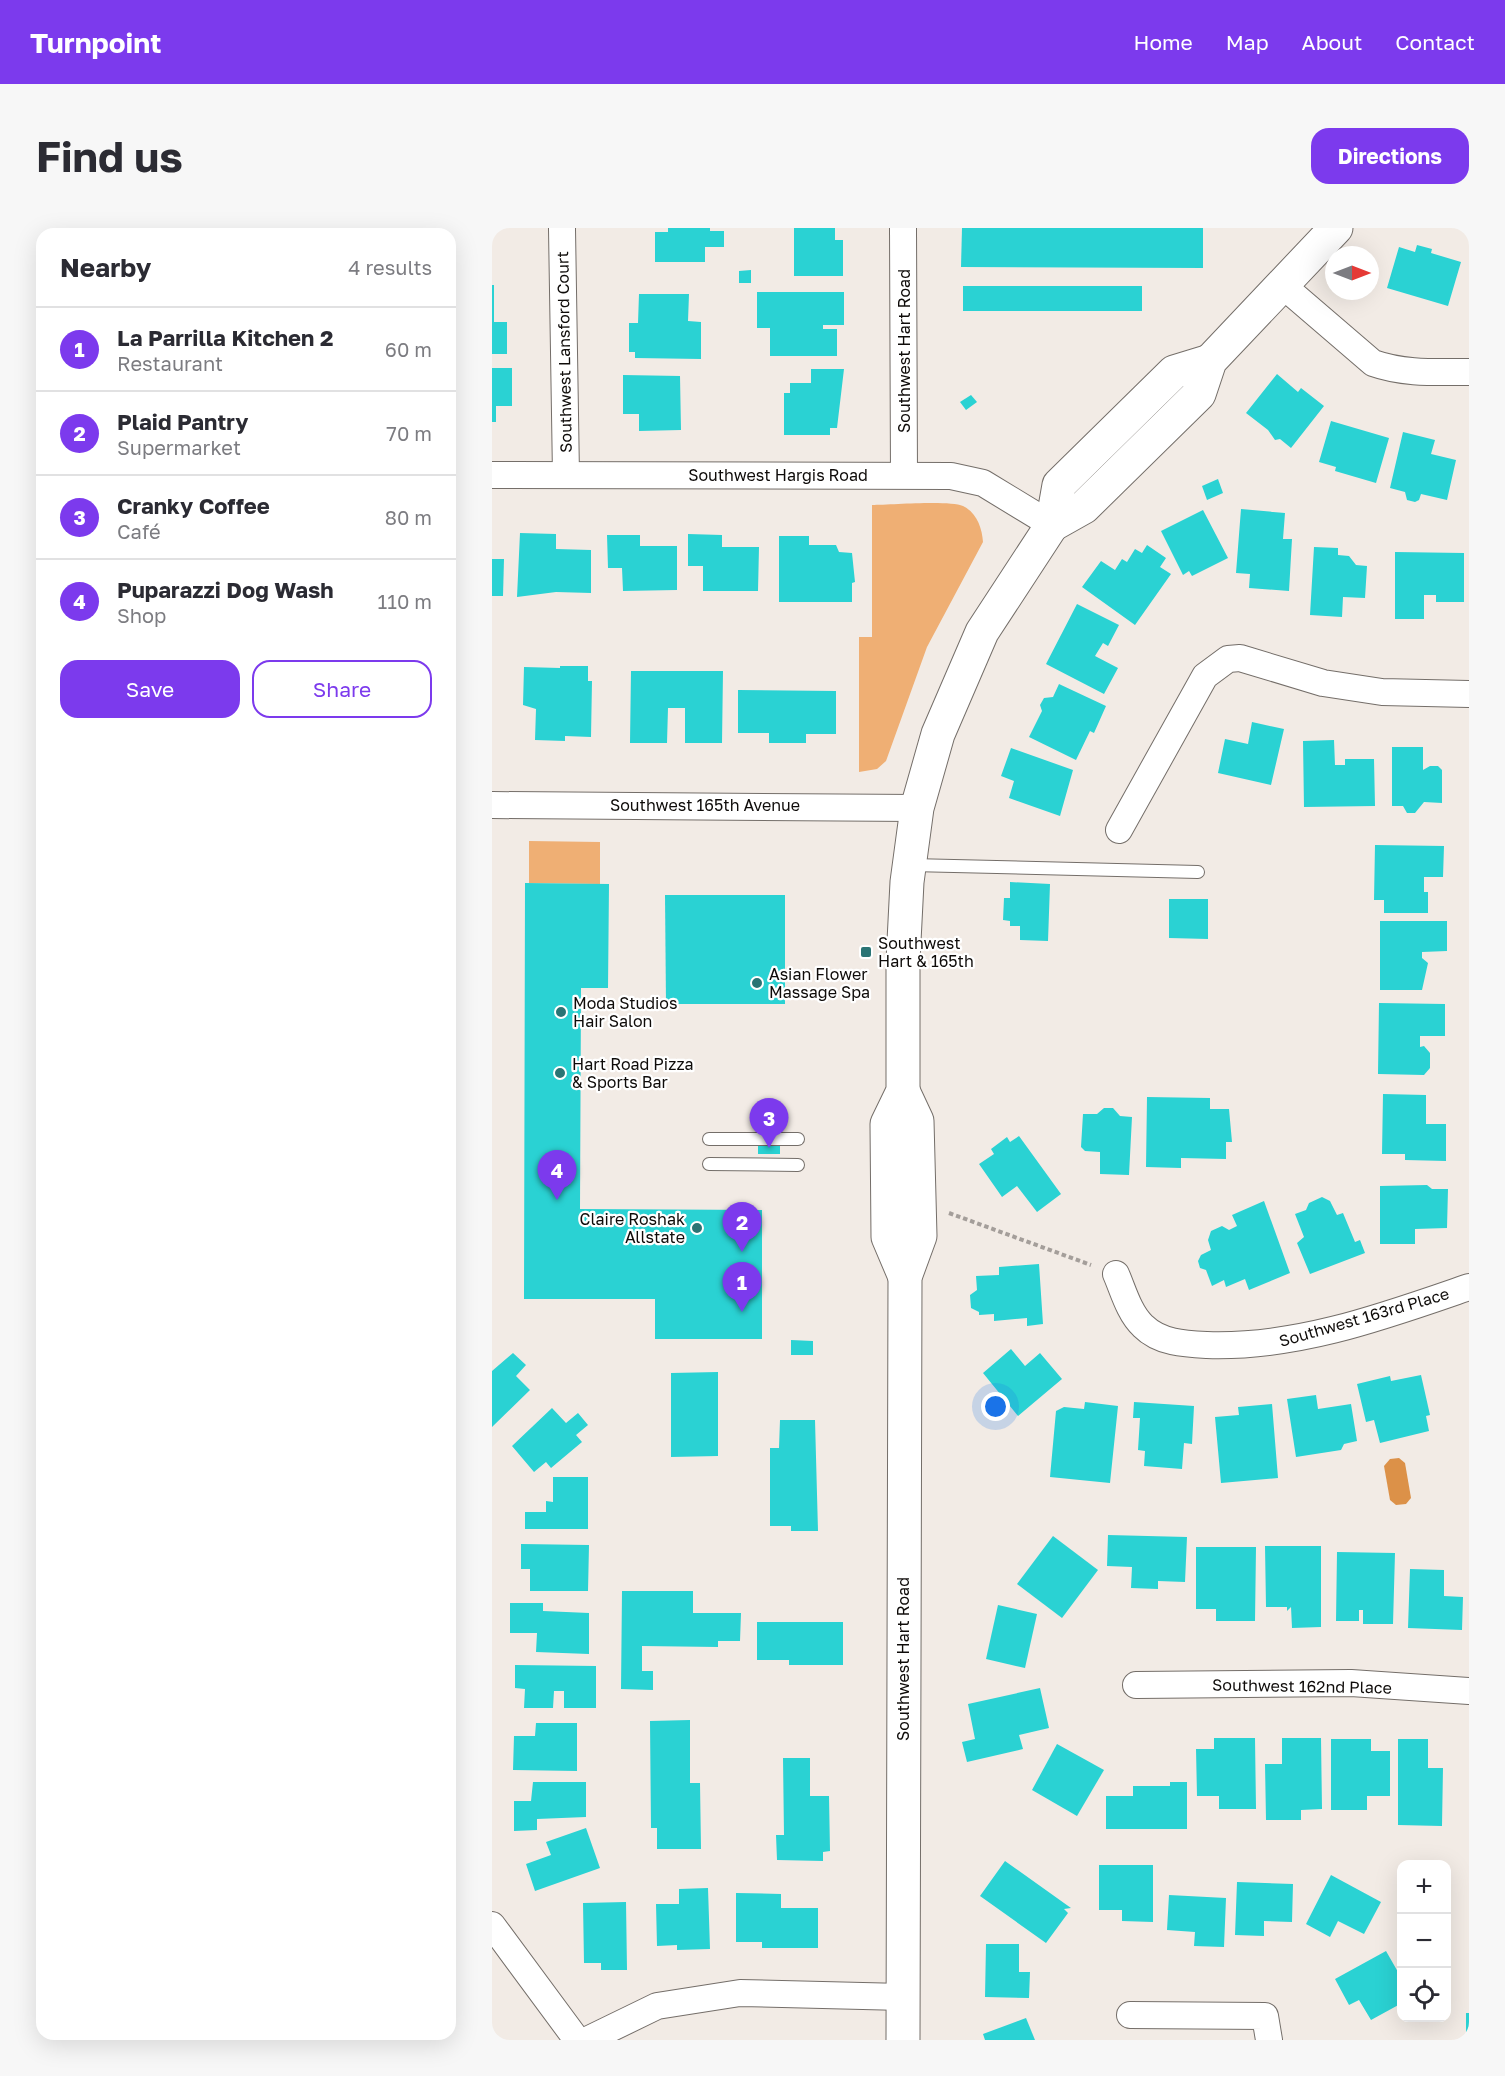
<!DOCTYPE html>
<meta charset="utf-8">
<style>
:root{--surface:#fff;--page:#f7f7f7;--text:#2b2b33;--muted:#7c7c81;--line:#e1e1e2;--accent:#7c3aed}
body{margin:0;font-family:"Golos Text",sans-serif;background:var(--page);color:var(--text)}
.controls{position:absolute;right:18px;bottom:18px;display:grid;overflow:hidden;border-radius:12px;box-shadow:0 6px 24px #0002}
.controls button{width:54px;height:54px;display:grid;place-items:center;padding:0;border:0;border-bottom:2px solid var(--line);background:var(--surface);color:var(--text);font:30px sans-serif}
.compass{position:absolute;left:833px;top:18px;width:54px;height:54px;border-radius:50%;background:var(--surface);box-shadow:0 6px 24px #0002;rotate:90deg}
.you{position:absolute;left:504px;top:1179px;width:21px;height:21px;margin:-15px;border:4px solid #fff;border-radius:50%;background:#1a73e8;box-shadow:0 0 0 9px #1a73e833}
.badge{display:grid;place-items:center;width:39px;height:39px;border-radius:50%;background:var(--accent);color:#fff;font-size:20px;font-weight:700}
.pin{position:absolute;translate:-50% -50px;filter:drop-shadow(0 2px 3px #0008)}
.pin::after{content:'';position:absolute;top:32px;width:21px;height:18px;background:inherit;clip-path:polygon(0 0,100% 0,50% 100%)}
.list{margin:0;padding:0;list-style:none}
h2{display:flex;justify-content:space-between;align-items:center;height:78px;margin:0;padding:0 24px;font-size:26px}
h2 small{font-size:20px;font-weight:400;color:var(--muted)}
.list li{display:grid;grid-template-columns:39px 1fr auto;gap:18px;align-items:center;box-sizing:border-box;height:84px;padding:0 24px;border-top:2px solid var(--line)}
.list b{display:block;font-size:22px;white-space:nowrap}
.list p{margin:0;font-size:20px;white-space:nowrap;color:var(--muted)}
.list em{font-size:20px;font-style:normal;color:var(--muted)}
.actions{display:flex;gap:12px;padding:18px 24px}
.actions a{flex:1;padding:14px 0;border:2px solid var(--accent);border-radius:18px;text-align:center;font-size:21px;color:var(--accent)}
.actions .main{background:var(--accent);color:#fff}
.icon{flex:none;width:33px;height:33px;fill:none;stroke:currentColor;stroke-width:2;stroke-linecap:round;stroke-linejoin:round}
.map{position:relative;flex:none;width:977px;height:1812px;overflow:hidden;border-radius:18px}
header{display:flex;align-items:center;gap:36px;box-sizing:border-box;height:84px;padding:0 30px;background:var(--accent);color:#fff}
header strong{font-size:28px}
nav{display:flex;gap:33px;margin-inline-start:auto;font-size:21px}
.intro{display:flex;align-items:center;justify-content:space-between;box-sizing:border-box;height:144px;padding:0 36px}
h1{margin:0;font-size:42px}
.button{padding:15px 27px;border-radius:18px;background:var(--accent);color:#fff;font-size:21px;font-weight:700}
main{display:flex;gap:36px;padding:0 36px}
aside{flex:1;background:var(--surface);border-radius:18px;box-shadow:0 6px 24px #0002}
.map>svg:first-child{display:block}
.green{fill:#efaf74}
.water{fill:#dc9148}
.building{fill:#2ad2d3}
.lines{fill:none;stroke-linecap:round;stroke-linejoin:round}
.lane-casing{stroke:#746e69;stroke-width:14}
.street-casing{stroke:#746e69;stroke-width:28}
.secondary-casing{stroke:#746e69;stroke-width:35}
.path{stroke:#a49e9a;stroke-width:4;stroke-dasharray:4.5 3;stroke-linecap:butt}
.lane{stroke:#fff;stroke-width:12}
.street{stroke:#fff;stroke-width:26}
.secondary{stroke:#fff;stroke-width:33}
.poi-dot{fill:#2a7474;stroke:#fff;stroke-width:2}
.labels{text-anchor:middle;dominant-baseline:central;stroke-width:4.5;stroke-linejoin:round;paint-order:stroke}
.street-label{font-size:16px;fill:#0e0b09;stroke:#fff}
.poi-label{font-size:16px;fill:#0e0b09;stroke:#fff;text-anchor:start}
</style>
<header>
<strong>Turnpoint</strong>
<nav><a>Home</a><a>Map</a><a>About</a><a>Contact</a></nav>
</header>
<div class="intro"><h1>Find us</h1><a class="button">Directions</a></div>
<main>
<aside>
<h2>Nearby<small>4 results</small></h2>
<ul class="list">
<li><span class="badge">1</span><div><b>La Parrilla Kitchen 2</b><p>Restaurant</p></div><em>60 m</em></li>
<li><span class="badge">2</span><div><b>Plaid Pantry</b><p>Supermarket</p></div><em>70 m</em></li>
<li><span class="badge">3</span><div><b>Cranky Coffee</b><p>Café</p></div><em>80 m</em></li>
<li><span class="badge">4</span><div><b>Puparazzi Dog Wash</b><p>Shop</p></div><em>110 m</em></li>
</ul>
<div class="actions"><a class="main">Save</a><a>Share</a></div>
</aside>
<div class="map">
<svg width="977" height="1812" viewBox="0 0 977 1812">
<rect width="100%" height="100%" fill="#f2ebe5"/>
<g class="green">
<path d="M380,277c18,0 77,-5 91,1 14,7 19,22 20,36l-56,105 -41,114 -9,8 -18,3v-135h13z"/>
<polygon points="37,613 108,614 108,656 37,655"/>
</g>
<polygon class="water" points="907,1230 913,1235 919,1270 914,1276 904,1277 898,1272 892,1238 898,1231"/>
<g class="building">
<polygon points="176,0 218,0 218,3 232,3 232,19 213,19 213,34 163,34 163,4 176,4"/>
<polygon points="302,0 343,0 343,12 351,12 351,48 302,48"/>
<polygon points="470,0 711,0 711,40 469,39"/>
<polygon points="925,17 940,21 939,25 969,34 956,78 895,60 907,19 923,24"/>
<polygon points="259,42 259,55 247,55 247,43"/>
<polygon points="0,57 2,57 2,94 15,94 15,126 0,126"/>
<rect x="471" y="58" width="179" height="25"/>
<polygon points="265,64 352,64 352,97 331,97 331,101 345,101 345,128 278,128 278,100 265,100"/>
<polygon points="147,66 197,66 196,93 209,94 209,131 143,130 143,124 137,124 137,95 146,95"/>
<polygon points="0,140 20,140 20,178 4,178 4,194 0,194"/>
<polygon points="319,141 352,141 345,200 338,200 338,207 292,207 292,165 298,165 298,155 319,155"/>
<polygon points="785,146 806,164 809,160 832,178 799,220 788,211 783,212 776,202 754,185"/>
<polygon points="131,147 188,148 189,202 147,203 147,186 131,186"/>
<polygon points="479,167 485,174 474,182 468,174"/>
<polygon points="839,193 897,210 884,255 843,243 844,239 827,234"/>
<polygon points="911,204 943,212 939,226 964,232 955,272 929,266 927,272 923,274 915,272 913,264 898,260"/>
<polygon points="726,251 731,265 715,272 710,258"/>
<polygon points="749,281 793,285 791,311 800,311 797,363 757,360 758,346 744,345"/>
<polygon points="711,282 736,330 700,348 697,343 691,347 669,303"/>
<polygon points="28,305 64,306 64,321 99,322 99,365 64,364 25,369"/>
<polygon points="196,306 230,307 230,319 267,319 266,363 211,363 211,338 196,338"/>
<polygon points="115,307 148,307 148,318 185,318 185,362 131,363 130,340 116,340"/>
<polygon points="287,308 317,308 317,317 344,317 347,324 360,325 363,354 360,355 360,374 287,374"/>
<polygon points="655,317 674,330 668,339 679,346 643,397 590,359 609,333 623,342 630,331 635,334 643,321 650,325"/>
<polygon points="822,319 846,320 846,327 857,328 864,337 875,338 873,370 851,369 850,389 818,387"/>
<polygon points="903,324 972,325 972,374 944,374 944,367 932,367 932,391 903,391"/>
<polygon points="0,331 12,331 11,368 0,368"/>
<polygon points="585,376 627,397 616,418 611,415 603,428 626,440 612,466 554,436"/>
<polygon points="68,438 96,438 96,453 100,453 99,509 73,508 73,513 43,512 44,481 31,477 32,439 68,440"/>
<polygon points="139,443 231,443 230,515 193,515 193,480 176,480 175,515 138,515"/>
<polygon points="567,456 614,478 602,505 598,503 584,532 537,509 550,483 548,477 552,470 561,469"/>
<polygon points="246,462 344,463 344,506 314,506 314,515 277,515 277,505 246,505"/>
<polygon points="760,494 792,501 779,557 726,545 733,511 756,516"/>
<polygon points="842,512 843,537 853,537 853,531 882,531 883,578 812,579 811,513"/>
<polygon points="900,519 931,519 931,542 938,538 946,538 950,542 950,575 932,574 923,585 915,585 911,578 900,578"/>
<polygon points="519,520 581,542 568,588 517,570 522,553 509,548"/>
<polygon points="883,617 952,618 951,649 932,649 932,664 936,664 936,685 892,685 892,672 882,672"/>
<polygon points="518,654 558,656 556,713 528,712 528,698 518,698 518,693 511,692 512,670 518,670"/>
<polygon points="33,655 117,656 116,760 89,760 88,981 270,982 270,1111 163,1111 163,1071 32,1071"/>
<polygon points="173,667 293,667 293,776 174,776"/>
<polygon points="677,671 716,671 716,711 677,710"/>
<polygon points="888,693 955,693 955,723 930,724 930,730 936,735 930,762 888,762"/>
<polygon points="887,775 953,776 953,808 928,808 928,819 932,818 938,825 938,840 932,847 886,846"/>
<polygon points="891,866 934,867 934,896 954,896 954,933 913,932 913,926 890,926"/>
<polygon points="655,869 718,870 718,881 737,881 740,914 734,914 734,931 689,930 689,940 654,939"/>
<polygon points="612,880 621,880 628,888 640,889 637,947 608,946 608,924 593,923 589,919 591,886 605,886"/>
<polygon points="527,908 569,966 545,984 525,958 510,969 487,936 502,926 499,921 515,909 518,914"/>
<rect x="266" y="914" width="22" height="12"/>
<polygon points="935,957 940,961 956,961 955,1000 923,1001 923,1016 888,1016 888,958"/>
<polygon points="830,969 838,973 845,987 851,985 863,1014 868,1012 873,1025 818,1046 805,1015 812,1009 803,986 814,982 817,975"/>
<polygon points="772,973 798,1045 757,1062 753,1051 734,1059 732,1052 720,1058 714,1042 708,1040 706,1033 709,1027 719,1022 716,1012 719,1003 730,998 737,1002 745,998 740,987"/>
<polygon points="547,1036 551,1096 535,1098 535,1090 502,1093 502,1086 487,1087 487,1084 479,1080 478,1067 485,1062 484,1048 507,1047 507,1039"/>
<polygon points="299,1112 321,1113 321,1127 299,1127"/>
<polygon points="519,1121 533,1138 548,1125 570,1151 526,1188 491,1145"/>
<polygon points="21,1125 34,1137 24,1148 38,1162 0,1199 0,1143"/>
<polygon points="226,1144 226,1228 179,1229 179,1145"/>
<polygon points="929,1147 938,1187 934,1188 937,1203 888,1215 882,1192 874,1194 865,1156 898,1148 899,1153"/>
<polygon points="824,1167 826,1181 859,1176 865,1213 852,1216 849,1222 804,1229 795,1171"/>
<polygon points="593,1174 626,1178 618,1255 558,1249 564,1183 572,1179 592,1181"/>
<polygon points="642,1174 702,1178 700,1216 692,1215 690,1241 652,1238 653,1223 646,1222 648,1190 641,1190"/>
<polygon points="780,1176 786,1250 729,1255 723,1189 747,1187 746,1179"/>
<polygon points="60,1180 74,1195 86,1185 96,1197 84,1207 90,1214 59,1240 54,1234 42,1244 20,1218"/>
<polygon points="288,1192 323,1192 326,1303 299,1303 299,1298 278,1298 278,1220 287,1220"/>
<polygon points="61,1249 96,1249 96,1301 33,1301 33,1284 54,1284 54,1273 61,1274"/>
<polygon points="616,1307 695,1309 693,1354 666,1353 666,1361 639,1360 640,1339 615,1338"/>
<polygon points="561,1308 606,1342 570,1390 525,1356"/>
<polygon points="29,1316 97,1317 96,1363 38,1363 38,1341 29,1341"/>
<polygon points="773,1318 829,1318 829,1399 800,1400 799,1379 795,1383 795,1379 774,1379"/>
<polygon points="704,1319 764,1319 763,1393 724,1393 724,1381 704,1381"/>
<polygon points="845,1324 903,1325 901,1396 871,1396 871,1382 867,1382 867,1393 844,1393"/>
<polygon points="918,1341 952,1342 952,1368 971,1369 970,1402 916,1400"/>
<polygon points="130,1363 201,1363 201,1385 249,1385 248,1413 226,1413 226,1419 150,1418 150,1443 161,1443 161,1462 129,1461"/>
<polygon points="18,1375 51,1375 51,1383 97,1385 97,1426 44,1424 45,1405 18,1405"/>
<polygon points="506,1377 545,1386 533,1440 494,1431"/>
<polygon points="265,1394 351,1394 351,1437 297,1437 297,1432 265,1432"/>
<polygon points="23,1437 104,1438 104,1480 72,1480 72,1463 62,1463 61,1480 32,1480 33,1461 23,1460"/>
<polygon points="548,1460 557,1500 527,1507 531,1521 475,1534 470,1514 483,1511 476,1476"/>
<polygon points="198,1492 198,1555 208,1555 209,1621 165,1621 165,1600 159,1600 158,1493"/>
<polygon points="44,1495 85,1495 85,1543 21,1542 22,1508 43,1508"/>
<polygon points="722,1510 763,1510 764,1581 727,1581 727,1568 705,1568 704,1521 722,1521"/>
<polygon points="790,1510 829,1510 830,1581 809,1582 809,1592 774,1592 773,1536 790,1536"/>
<polygon points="839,1511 879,1511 879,1523 898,1523 898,1568 875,1568 875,1582 839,1582"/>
<polygon points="906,1511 936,1511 936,1540 951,1540 950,1598 906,1597"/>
<polygon points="565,1516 612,1542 585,1588 540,1562"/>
<polygon points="291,1530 318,1530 318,1568 337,1568 338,1623 331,1624 331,1633 285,1632 284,1607 292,1607"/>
<polygon points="41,1554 94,1554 94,1589 45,1591 45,1602 22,1603 22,1573 39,1573"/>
<polygon points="678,1554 695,1554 695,1601 614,1601 614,1568 641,1568 641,1558 678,1558"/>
<polygon points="94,1600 108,1640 43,1663 34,1636 59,1627 54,1614"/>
<polygon points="513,1633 579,1680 572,1681 576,1685 554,1715 488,1668"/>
<polygon points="607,1637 661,1637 661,1694 630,1693 630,1682 607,1682"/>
<polygon points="839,1647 889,1674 872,1706 846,1693 838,1709 814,1696"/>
<polygon points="745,1654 801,1656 800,1694 772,1693 772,1708 743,1707"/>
<polygon points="216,1660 218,1721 185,1722 185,1717 165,1718 164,1676 187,1676 187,1661"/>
<polygon points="244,1665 289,1666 289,1680 326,1680 326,1720 270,1720 270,1714 244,1714"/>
<polygon points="677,1667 734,1670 732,1719 702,1718 703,1704 675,1702"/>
<polygon points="134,1674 135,1742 109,1742 109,1735 92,1735 91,1675"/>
<polygon points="494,1716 527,1716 527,1744 538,1744 537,1770 493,1769"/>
<polygon points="894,1723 910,1751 910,1775 879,1792 867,1772 857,1777 843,1751"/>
<rect x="974" y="1785" width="3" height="27"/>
<polygon points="534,1790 543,1812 493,1812 491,1806"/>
</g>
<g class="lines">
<g class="lane-casing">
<g id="lane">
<polyline points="419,637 706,644"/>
<polyline points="217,911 306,911"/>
<polyline points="217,936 306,937"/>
</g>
</g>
<g class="street-casing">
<g id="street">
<polyline points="411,0 412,247"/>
<polyline points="70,1 74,247"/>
<path d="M789,56l92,79c31,11 63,9 96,9"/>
<polyline points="0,247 459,248 491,255 560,297"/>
<polyline points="0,577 425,580"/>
<polyline points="627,602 713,448 736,431 748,430 831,455 890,464 977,466"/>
<path d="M624,1046c7,16 13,39 27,52 17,17 42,18 64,19 91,3 178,-29 262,-58"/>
<polyline points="644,1457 859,1455 977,1463"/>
<polyline points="0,1697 85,1812"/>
<polyline points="638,1787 773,1788 777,1812"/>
<polyline points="95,1812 165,1778 248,1765 411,1769"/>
</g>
</g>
<g class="secondary-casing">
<g id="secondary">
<polyline points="560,297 592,279 707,166 718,133 844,0"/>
<polyline points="411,863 425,893 428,1008 413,1049 411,1812"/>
<polyline points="413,1049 396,1009 395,896 411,863 411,733 415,654 425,580 446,506 490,404 560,297 567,257 682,144 718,133"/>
</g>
</g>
<polyline class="path" points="457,985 599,1037"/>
<use href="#lane" class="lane"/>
<use href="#street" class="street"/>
<use href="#secondary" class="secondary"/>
</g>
<g class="poi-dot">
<rect x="368" y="718" width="12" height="12" rx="3"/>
<circle cx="265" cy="755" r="6"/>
<circle cx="69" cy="784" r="6"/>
<circle cx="68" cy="845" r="6"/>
<circle cx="205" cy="1000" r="6"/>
</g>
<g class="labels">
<g class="street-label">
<text transform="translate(412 123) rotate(-90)">Southwest Hart Road</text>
<text transform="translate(72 124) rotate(-91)">Southwest Lansford Court</text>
<text x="286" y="247">Southwest Hargis Road</text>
<text x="213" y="577">Southwest 165th Avenue</text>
<text transform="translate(872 1089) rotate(-16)">Southwest 163rd Place</text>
<text transform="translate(411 1431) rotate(-90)">Southwest Hart Road</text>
<text transform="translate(810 1458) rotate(1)">Southwest 162nd Place</text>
</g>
<g class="poi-label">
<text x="386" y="715">Southwest<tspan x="386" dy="18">Hart &amp; 165th</tspan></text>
<text x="277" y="746">Asian Flower<tspan x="277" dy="18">Massage Spa</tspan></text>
<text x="81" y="775">Moda Studios<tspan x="81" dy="18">Hair Salon</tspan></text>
<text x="80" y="836">Hart Road Pizza<tspan x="80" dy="18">&amp; Sports Bar</tspan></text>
<text x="193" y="991" text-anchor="end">Claire Roshak<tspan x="193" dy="18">Allstate</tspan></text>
</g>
</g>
</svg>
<div class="controls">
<button>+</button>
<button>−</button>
<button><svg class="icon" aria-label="locate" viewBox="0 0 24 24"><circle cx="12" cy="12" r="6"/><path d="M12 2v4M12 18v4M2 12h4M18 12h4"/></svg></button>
</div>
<svg class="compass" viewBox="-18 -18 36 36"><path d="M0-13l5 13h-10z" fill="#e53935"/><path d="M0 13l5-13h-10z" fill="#7c7c81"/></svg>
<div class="you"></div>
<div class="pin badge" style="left:250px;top:1084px">1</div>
<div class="pin badge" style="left:250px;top:1024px">2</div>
<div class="pin badge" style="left:277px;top:920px">3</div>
<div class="pin badge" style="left:65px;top:972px">4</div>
</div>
</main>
